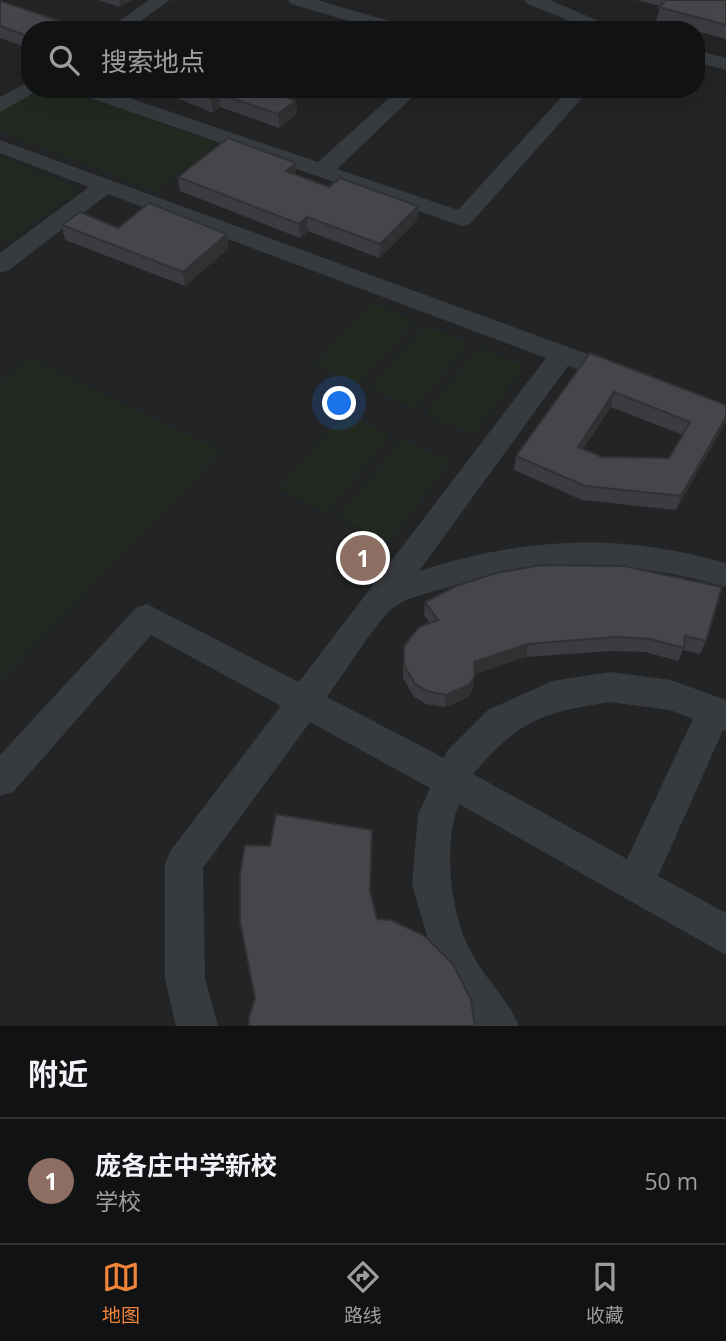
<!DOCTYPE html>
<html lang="zh">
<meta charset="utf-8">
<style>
:root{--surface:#111213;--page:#1e2021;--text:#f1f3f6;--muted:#9c9ea0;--line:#303233;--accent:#ef843a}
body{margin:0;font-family:"Open Sans","Noto Sans SC",sans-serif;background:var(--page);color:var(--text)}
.you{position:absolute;left:340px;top:404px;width:24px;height:24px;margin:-18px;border:5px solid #fff;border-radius:50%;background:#1a73e8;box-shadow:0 0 0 10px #1a73e833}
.badge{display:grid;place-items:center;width:46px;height:46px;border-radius:50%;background:var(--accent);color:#fff;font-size:23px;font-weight:700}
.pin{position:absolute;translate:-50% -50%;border:4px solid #fff;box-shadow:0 2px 7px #0006}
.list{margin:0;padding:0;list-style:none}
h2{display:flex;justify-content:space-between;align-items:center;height:91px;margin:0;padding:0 28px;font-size:30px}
h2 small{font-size:23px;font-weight:400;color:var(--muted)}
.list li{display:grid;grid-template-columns:46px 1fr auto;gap:21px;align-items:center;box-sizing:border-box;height:126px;padding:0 28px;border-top:2px solid var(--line)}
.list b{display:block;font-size:26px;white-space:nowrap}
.list p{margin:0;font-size:23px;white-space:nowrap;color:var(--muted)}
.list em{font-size:23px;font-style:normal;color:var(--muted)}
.icon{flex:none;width:38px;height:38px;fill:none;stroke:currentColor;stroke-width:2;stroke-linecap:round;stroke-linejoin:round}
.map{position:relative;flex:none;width:726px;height:1026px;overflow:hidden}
.search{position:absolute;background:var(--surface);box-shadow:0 7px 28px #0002;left:21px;right:21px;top:21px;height:77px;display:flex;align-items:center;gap:18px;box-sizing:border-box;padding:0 24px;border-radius:28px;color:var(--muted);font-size:26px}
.sheet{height:217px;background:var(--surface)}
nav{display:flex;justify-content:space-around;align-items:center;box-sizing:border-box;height:98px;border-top:2px solid var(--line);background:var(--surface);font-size:19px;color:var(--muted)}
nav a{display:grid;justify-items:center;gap:4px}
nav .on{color:var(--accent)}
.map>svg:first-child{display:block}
.built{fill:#232426;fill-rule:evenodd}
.green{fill:#222921}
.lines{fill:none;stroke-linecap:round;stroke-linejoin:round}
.minor{fill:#383b3e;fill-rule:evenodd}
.wall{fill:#3a3c3f;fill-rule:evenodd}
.shaded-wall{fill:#303133}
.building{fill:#444649;stroke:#303133;stroke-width:2;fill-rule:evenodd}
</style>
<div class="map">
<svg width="726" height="1026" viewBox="0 0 726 1026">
<rect width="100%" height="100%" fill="#171819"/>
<path class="built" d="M0,0h726v1026h-726zM30,30h666v59h-666z"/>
<g class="green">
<polygon points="33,89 66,89 216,143 156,191 0,131 0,111"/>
<polygon points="0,156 36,171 0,196"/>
<polygon points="38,172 79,189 6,242 0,240 0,198"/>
<polygon points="372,304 414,321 358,384 315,365"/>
<polygon points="425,326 468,343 415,408 370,389"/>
<polygon points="479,348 524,366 473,434 426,414"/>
<polygon points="29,359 221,451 0,680 0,383"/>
<polygon points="344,415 390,435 327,512 279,489"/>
<polygon points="402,440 450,461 389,541 339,518"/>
</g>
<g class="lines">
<g class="minor">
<polygon points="149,0 170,0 128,30 106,30"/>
<polygon points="288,0 317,0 407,26 409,30 379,30 291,4"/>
<polygon points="524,0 550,0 620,30 593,30 527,4"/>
<polygon points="696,50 726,58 726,70 696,62"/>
<polygon points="30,81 30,89 39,89 37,91 0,112 0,97"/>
<polygon points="73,89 103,89 318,162 399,89 421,89 337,169 458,210 569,89 590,89 470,224 462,226 76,93"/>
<path d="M0,140l590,215 4,6 -4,6 -9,3 -13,-4 -149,205c106,-34 200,-39 307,-8v24c-92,-27 -185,-29 -277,0 -17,5 -41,10 -55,20 -14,9 -54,73 -67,90l117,61 3,-7 41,-41 64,-29 58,-9 61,8 55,20v31l-3,-1 -65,146 68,37v42l-267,-151c-16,37 -9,108 10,144 13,28 38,49 50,78h-45l-37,-55 -25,-87 6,-69 12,-27 -120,-66 -107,146 2,111 13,47h-42l-11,-47v-116l6,-13 110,-144 -130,-71 -138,157 -13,4v-41l136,-147 11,-4 152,78 247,-324 -438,-164 -99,76 -9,3v-20l89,-66 -89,-34zM610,702l60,8 23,9 -66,140 -154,-85c47,-54 67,-61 137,-72z"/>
</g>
</g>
<g class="wall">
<polygon points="98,0 132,0 120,7"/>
<polygon points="637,0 726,0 726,39 696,31 696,30 691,30 656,21 660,6"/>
<polygon points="0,1 30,30 30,49 0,38"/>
<polygon points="156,89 263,89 296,101 297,114 279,128 220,107 213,113"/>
<polygon points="296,163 296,175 329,187 418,206 417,220 379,258 308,231 300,238 180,191 178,177"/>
<polygon points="62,225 118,228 229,248 185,286 65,240"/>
<path d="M590,353l136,52v17l-50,88 -94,-10 -68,-30 2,-14zM611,407l72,28 -14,23 -67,-1 -19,-8z"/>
<polygon points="496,573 706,641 700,654 683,650 678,661 645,652 611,651 526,657 475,674 473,689 467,698 445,707 426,704 414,697 403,678 404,646 430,623 424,615 425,602"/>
</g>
<g class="shaded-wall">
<polygon points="119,0 132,0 120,7"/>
<polygon points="69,24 70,30 60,30"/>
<polygon points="219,94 220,107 213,113 211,99"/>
<polygon points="296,101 297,114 279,128 278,114"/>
<polygon points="296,163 296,177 286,171"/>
<polygon points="418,206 417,220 379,258 380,244"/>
<polygon points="307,217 308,231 300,238 299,224"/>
<polygon points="227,234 229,248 185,286 183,272"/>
<polygon points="614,392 611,407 575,461 578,447"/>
<polygon points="726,417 726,422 676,510 681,496"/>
<polygon points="528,644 526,657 473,675 474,662"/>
<polygon points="475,676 473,689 467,698 445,707 446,695"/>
</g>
<g class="building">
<polygon points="666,0 726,0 726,25 659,7"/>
<polygon points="0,1 69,24 60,30 30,30 30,37 0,26"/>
<polygon points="187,89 263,89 296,101 278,114 219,94 211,99"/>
<polygon points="228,138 296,163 286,171 329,187 340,178 418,206 380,244 307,217 299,224 178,177"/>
<polygon points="149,203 227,234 183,272 62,225 80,212 118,228"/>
<path d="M590,353l136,52v12l-45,79 -96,-10 -69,-30zM614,392l76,30 -21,36 -67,-1 -24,-10z"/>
<polygon points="541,565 624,566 722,587 706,641 685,636 684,648 650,639 615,637 528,644 474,662 475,676 469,685 446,695 427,691 415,684 404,665 404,646 419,627 438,620 425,602 456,586 496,573"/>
<polygon points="276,814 372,830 370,891 377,919 391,920 425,936 453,964 471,1000 475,1026 249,1026 249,1018 255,998 240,922 240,874 245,845 270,846"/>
</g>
</svg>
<div class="you"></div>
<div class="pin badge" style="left:363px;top:558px;background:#8d6e63">1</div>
<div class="search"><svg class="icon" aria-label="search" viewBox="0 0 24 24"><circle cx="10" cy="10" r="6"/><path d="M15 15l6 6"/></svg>搜索地点</div>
</div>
<section class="sheet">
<h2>附近<small></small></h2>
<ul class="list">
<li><span class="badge" style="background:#8d6e63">1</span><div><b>庞各庄中学新校</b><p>学校</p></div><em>50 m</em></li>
</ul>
</section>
<nav>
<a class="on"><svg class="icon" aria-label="map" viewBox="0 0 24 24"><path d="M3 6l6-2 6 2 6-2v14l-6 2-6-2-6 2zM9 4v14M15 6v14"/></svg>地图</a>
<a><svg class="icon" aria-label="directions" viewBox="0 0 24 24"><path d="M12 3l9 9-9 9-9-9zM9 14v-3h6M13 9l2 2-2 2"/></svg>路线</a>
<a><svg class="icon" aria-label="saved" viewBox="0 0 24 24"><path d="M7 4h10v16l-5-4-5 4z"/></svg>收藏</a>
</nav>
